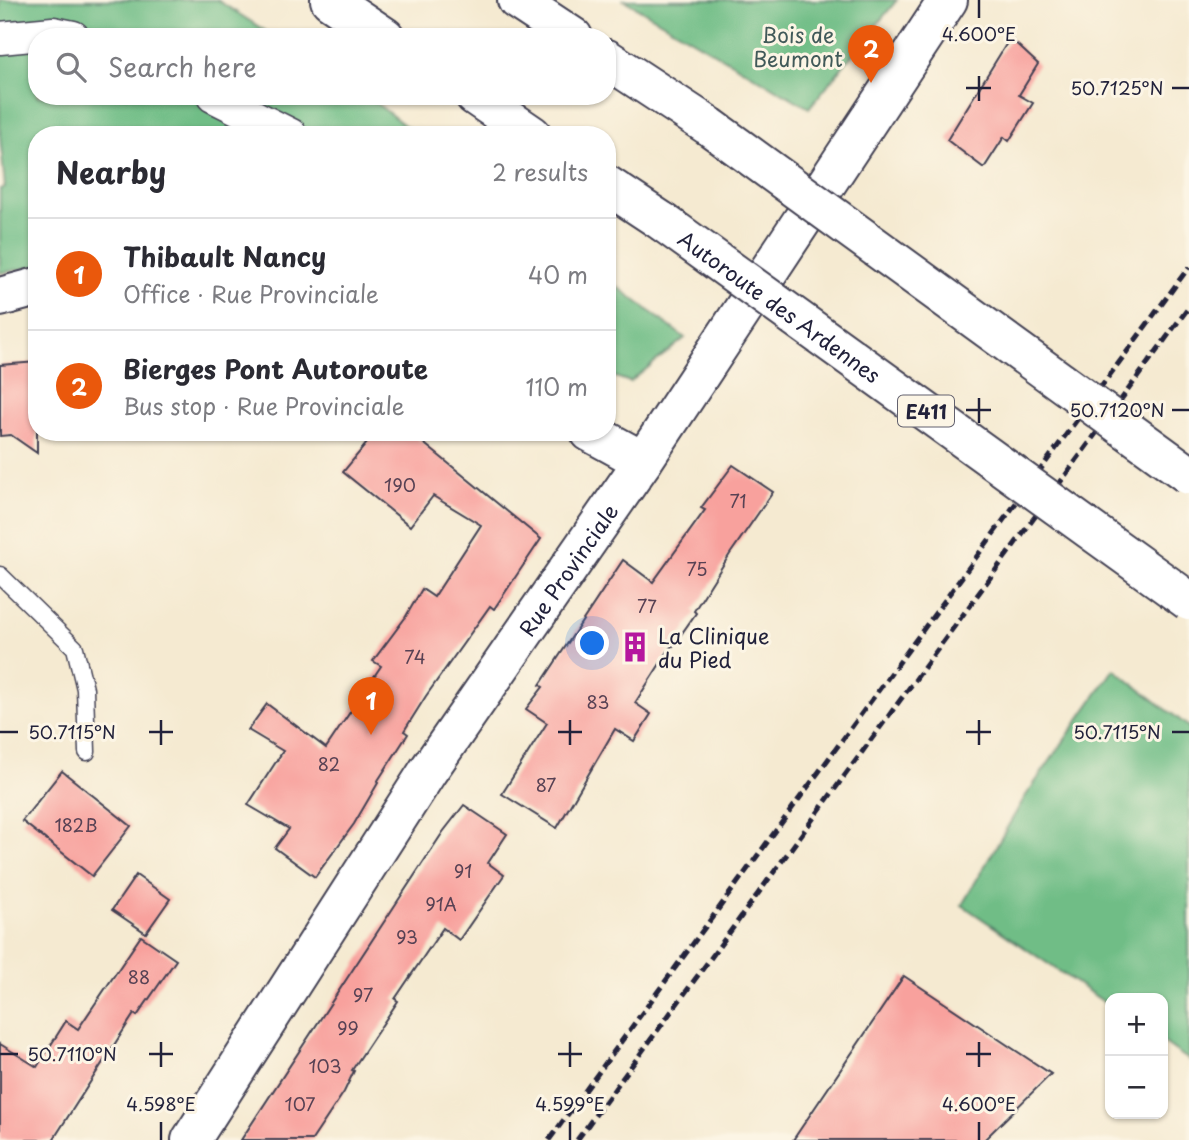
<!DOCTYPE html>
<meta charset="utf-8">
<style>
:root{--surface:#fff;--page:#f7f7f7;--text:#2b2b33;--muted:#7c7c81;--line:#e1e1e2;--accent:#ea580c}
body{margin:0;font-family:"Playpen Sans",sans-serif;background:var(--page);color:var(--text)}
.controls{position:absolute;right:21px;bottom:21px;display:grid;overflow:hidden;border-radius:14px;box-shadow:0 2px 5px #0004}
.controls button{width:63px;height:63px;display:grid;place-items:center;padding:0;border:0;border-bottom:2px solid var(--line);background:var(--surface);color:var(--text);font:35px sans-serif}
.you{position:absolute;left:593px;top:644px;width:24px;height:24px;margin:-18px;border:5px solid #fff;border-radius:50%;background:#1a73e8;box-shadow:0 0 0 10px #1a73e833}
.badge{display:grid;place-items:center;width:46px;height:46px;border-radius:50%;background:var(--accent);color:#fff;font-size:23px;font-weight:700}
.pin{position:absolute;translate:-50% -58px;filter:drop-shadow(0 2px 4px #0008)}
.pin::after{content:'';position:absolute;top:37px;width:24px;height:21px;background:inherit;clip-path:polygon(0 0,100% 0,50% 100%)}
.list{margin:0;padding:0;list-style:none}
h2{display:flex;justify-content:space-between;align-items:center;height:91px;margin:0;padding:0 28px;font-size:30px}
h2 small{font-size:23px;font-weight:400;color:var(--muted)}
.list li{display:grid;grid-template-columns:46px 1fr auto;gap:21px;align-items:center;box-sizing:border-box;height:112px;padding:0 28px;border-top:2px solid var(--line)}
.list b{display:block;font-size:26px;white-space:nowrap}
.list p{margin:0;font-size:23px;white-space:nowrap;color:var(--muted)}
.list em{font-size:23px;font-style:normal;color:var(--muted)}
.icon{flex:none;width:38px;height:38px;fill:none;stroke:currentColor;stroke-width:2;stroke-linecap:round;stroke-linejoin:round}
.map{position:relative;flex:none;width:1189px;height:1140px;overflow:hidden}
.search{position:absolute;background:var(--surface);box-shadow:0 2px 5px #0004;left:28px;top:28px;width:588px;height:77px;display:flex;align-items:center;gap:18px;box-sizing:border-box;padding:0 24px;border-radius:28px;color:var(--muted);font-size:26px}
.panel{position:absolute;background:var(--surface);box-shadow:0 2px 5px #0004;left:28px;top:126px;width:588px;height:315px;border-radius:28px}
.map>svg:first-child{display:block}
.forest{fill:#6fbd86;stroke:#487060;stroke-width:2}
.building{fill:#f8a19d}
.lines{fill:none;stroke-linecap:round;stroke-linejoin:round}
.lane-casing{stroke:#424052;stroke-width:19}
.street-casing{stroke:#424052;stroke-width:35}
.secondary-casing{stroke:#424052;stroke-width:42}
.highway-casing{stroke:#424052;stroke-width:42}
.lane{stroke:#fff;stroke-width:16}
.street{stroke:#fff;stroke-width:32}
.secondary{stroke:#fff;stroke-width:38}
.highway{stroke:#fff;stroke-width:38}
.rail{stroke:#22223b;stroke-width:5;stroke-dasharray:10 5;stroke-linecap:butt}
.highway-bridge-casing{stroke:#424052;stroke-width:42;stroke-linecap:butt}
.highway-bridge{stroke:#fff;stroke-width:38}
.ticks{fill:none;stroke:#22223b;stroke-width:2.5}
.labels{text-anchor:middle;dominant-baseline:central;stroke-width:6;stroke-linejoin:round;paint-order:stroke}
.number-label{font-size:18px;fill:#584254}
.shield{fill:#fcf5e5;stroke:#63616e;stroke-width:2}
.shield-label{font-size:19px;font-weight:bold;fill:#22223b}
.park-label{font-size:21px;fill:#415a59;stroke:#fcf5e5}
.street-label{font-size:21px;fill:#22223b;stroke:#fcf5e5}
.poi-label{font-size:21px;fill:#22223b;stroke:#fcf5e5;text-anchor:start}
.ticks-label{font-size:18px;text-anchor:middle;fill:#22223b;stroke:#fcf5e5;stroke-width:6;stroke-linejoin:round;paint-order:stroke}
</style>
<div class="map">
<svg width="1189" height="1140" viewBox="0 0 1189 1140">
<rect width="100%" height="100%" fill="#fcf5e5"/>
<filter id="ink" filterUnits="userSpaceOnUse"><feTurbulence type="fractalNoise" baseFrequency=".0143" numOctaves="2"/><feDisplacementMap in="SourceGraphic" scale="14" xChannelSelector="R" yChannelSelector="G"/><feConvolveMatrix kernelMatrix="1 2 1 2 8 2 1 2 1" color-interpolation-filters="sRGB"/></filter>
<filter id="wash" filterUnits="userSpaceOnUse"><feTurbulence type="fractalNoise" baseFrequency=".00686" numOctaves="4" result="noise"/><feDisplacementMap in="SourceGraphic" scale="28" xChannelSelector="R" yChannelSelector="G"/><feGaussianBlur stdDeviation="1.57" result="paint"/><feColorMatrix in="noise" values="0 0 0 0 0 0 0 0 0 0 0 0 0 0 0 0 0 1.4 0 .05"/><feComposite in="paint" operator="in"/></filter>
<g filter="url(#wash)">
<rect width="100%" height="100%" fill="#f5ead1"/>
<g class="forest">
<polygon points="0,0 217,0 275,37 37,37 37,96 367,96 417,135 37,135 37,266 0,273 0,189 5,187 0,135"/>
<polygon points="624,0 897,0 809,108"/>
<polygon points="607,279 685,338 630,382 607,374"/>
<polygon points="1114,669 1189,727 1189,1060 1163,1042 1163,998 1110,998 1110,1006 962,905 1025,797"/>
</g>
<g id="blocks">
<g class="building">
<polygon points="1010,38 1038,64 1019,95 1033,103 1009,141 1004,137 984,168 947,140"/>
<polygon points="37,362 37,453 11,435 0,436 0,365"/>
<polygon points="376,432 410,432 541,539 494,609 490,606 426,696 404,731 408,734 377,782 378,783 354,824 315,877 275,848 289,829 248,805 283,751 248,730 267,704 326,748 381,666 373,661 405,618 422,589 434,597 481,525 433,496 410,526 343,472"/>
<polygon points="733,465 773,492 730,554 694,611 696,613 673,646 672,645 635,703 651,714 634,741 615,729 557,828 502,794 547,723 526,709 543,687 540,685 623,560 653,582 705,510 701,508"/>
<polygon points="62,771 131,826 92,876 22,821"/>
<polygon points="464,805 507,834 488,863 504,875 459,940 443,928 395,999 398,1001 352,1070 354,1071 344,1092 312,1140 241,1140 443,832"/>
<polygon points="136,875 170,899 146,933 112,910"/>
<polygon points="141,936 176,960 137,1016 134,1014 53,1140 0,1140 0,1044 37,1067 66,1021 78,1029"/>
<polygon points="904,976 1051,1074 984,1140 793,1140"/>
</g>
</g>
</g>
<g filter="url(#ink)">
<use href="#blocks" fill-opacity="0" stroke="#424052" stroke-width="2"/>
<g class="lines">
<g class="lane-casing">
<polyline id="lane" points="0,575 75,648 85,689 87,752"/>
</g>
<g class="street-casing">
<g id="street">
<polyline points="0,38 53,33 73,37"/>
<polyline points="213,96 291,135"/>
</g>
</g>
<g class="secondary-casing">
<g id="secondary">
<polyline points="0,297 37,287"/>
<polyline points="590,432 643,461"/>
<path id="s1" d="M191,1140l237,-369 215,-310 305,-461"/>
</g>
</g>
<g class="highway-casing">
<g id="highway">
<polyline points="330,0 385,37"/>
<polyline points="517,0 573,37"/>
<polyline points="607,59 709,126"/>
<polyline points="475,96 532,135"/>
<polyline points="607,185 663,222"/>
</g>
</g>
<use href="#lane" class="lane"/>
<use href="#street" class="street"/>
<use href="#secondary" class="secondary"/>
<use href="#highway" class="highway"/>
<g class="rail">
<polyline points="549,1140 1189,267"/>
<polyline points="577,1140 1189,307"/>
</g>
<g class="highway-bridge-casing">
<g id="highway-bridge">
<polyline points="709,126 1189,475"/>
<path id="s2" d="M663,222l526,379"/>
</g>
</g>
<use href="#highway-bridge" class="highway-bridge"/>
</g>
</g>
<path class="ticks" d="M979,0v18M979,76v25M966,88h25M1172,88h17M979,398v25M966,410h25M1172,410h17M161,720v25M570,720v25M979,720v25M0,732h18M149,732h24M558,732h24M966,732h25M1172,732h17M161,1042v25M570,1042v25M979,1042v25M0,1054h18M149,1054h24M558,1054h24M966,1054h25M161,1122v18M570,1122v18M979,1122v18"/>
<defs>
<g id="building-bare" transform="scale(2.415)"><path d="M-4-6H4V6H1V3H-1V6H-4ZM-2.5-4.3h1.7v1.8h-1.7ZM.8-4.3h1.7v1.8H.8ZM-2.5-1h1.7V.8h-1.7ZM.8-1h1.7V.8H.8Z" fill="#b5179e" stroke="#fcf5e5" stroke-width="2.5" paint-order="stroke"/></g>
</defs>
<g fill-rule="evenodd">
<use href="#building-bare" x="635" y="647"/>
</g>
<g class="labels">
<g class="number-label">
<text x="400" y="484">190</text>
<text x="738" y="500">71</text>
<text x="697" y="568">75</text>
<text x="647" y="605">77</text>
<text x="415" y="656">74</text>
<text x="598" y="701">83</text>
<text x="329" y="763">82</text>
<text x="546" y="784">87</text>
<text x="76" y="824">182B</text>
<text x="463" y="870">91</text>
<text x="441" y="903">91A</text>
<text x="407" y="936">93</text>
<text x="139" y="976">88</text>
<text x="363" y="994">97</text>
<text x="348" y="1027">99</text>
<text x="325" y="1065">103</text>
<text x="300" y="1103">107</text>
</g>
<rect class="shield" x="898" y="395.5" width="56" height="31" rx="5"/>
<g class="shield-label">
<text x="926" y="411">E411</text>
</g>
<g class="park-label">
<text x="798" y="34">Bois de<tspan x="798" dy="24">Beumont</tspan></text>
</g>
<g class="street-label">
<text stroke="none"><textPath href="#s2" startOffset="144">Autoroute des Ardennes</textPath></text>
<text stroke="none"><textPath href="#s1" startOffset="684">Rue Provinciale</textPath></text>
</g>
<g class="poi-label">
<text x="658" y="635">La Clinique<tspan x="658" dy="24">du Pied</tspan></text>
</g>
</g>
<g class="ticks-label">
<text x="979" y="41">4.600°E</text>
<text x="1117" y="95">50.7125°N</text>
<text x="1117" y="417">50.7120°N</text>
<text x="72" y="739">50.7115°N</text>
<text x="1117" y="739">50.7115°N</text>
<text x="72" y="1061">50.7110°N</text>
<text x="161" y="1111">4.598°E</text>
<text x="570" y="1111">4.599°E</text>
<text x="979" y="1111">4.600°E</text>
</g>
</svg>
<div class="controls">
<button>+</button>
<button>−</button>
</div>
<div class="you"></div>
<div class="pin badge" style="left:371px;top:735px">1</div>
<div class="pin badge" style="left:871px;top:83px">2</div>
<div class="search"><svg class="icon" aria-label="search" viewBox="0 0 24 24"><circle cx="10" cy="10" r="6"/><path d="M15 15l6 6"/></svg>Search here</div>
<section class="panel">
<h2>Nearby<small>2 results</small></h2>
<ul class="list">
<li><span class="badge">1</span><div><b>Thibault Nancy</b><p>Office · Rue Provinciale</p></div><em>40 m</em></li>
<li><span class="badge">2</span><div><b>Bierges Pont Autoroute</b><p>Bus stop · Rue Provinciale</p></div><em>110 m</em></li>
</ul>
</section>
</div>
